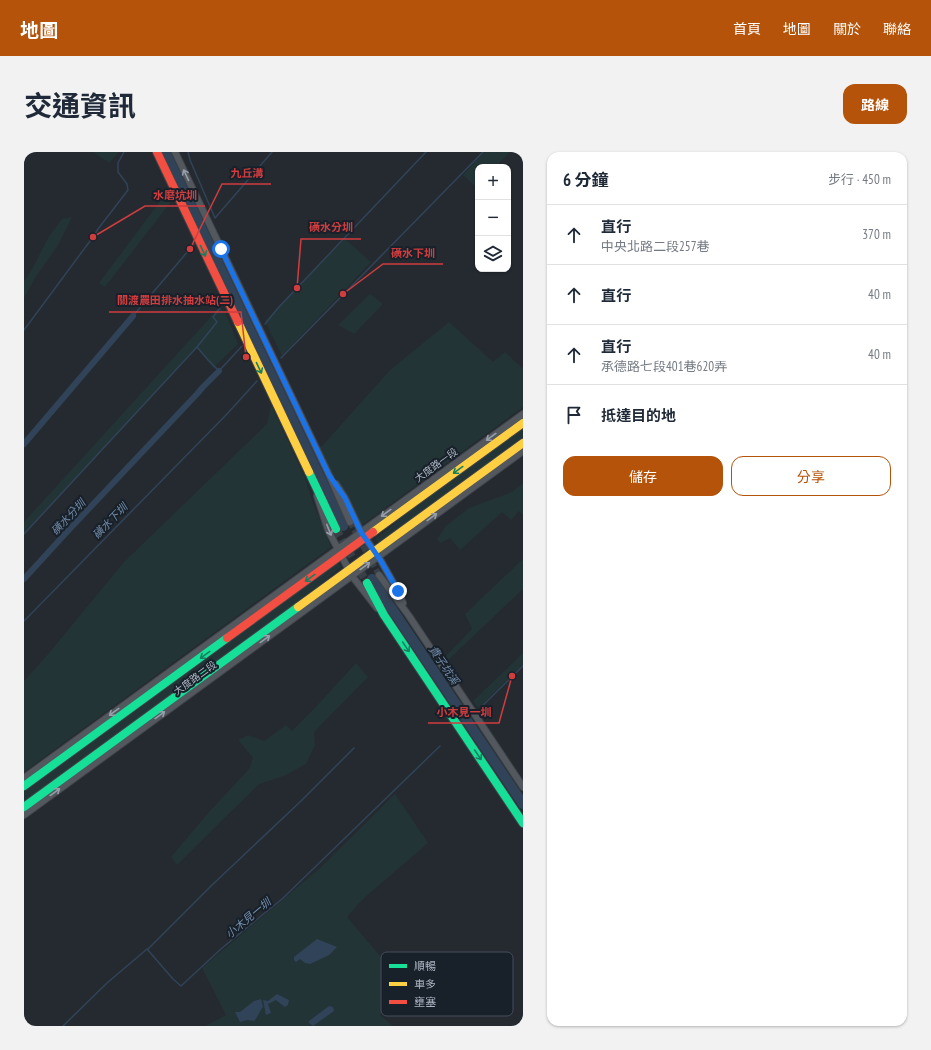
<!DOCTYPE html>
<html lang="zh-TW">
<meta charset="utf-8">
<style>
:root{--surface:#fff;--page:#f2f2f3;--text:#1f2937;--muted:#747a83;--line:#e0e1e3;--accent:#b45309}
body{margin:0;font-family:"PT Sans Narrow","Noto Sans TC",sans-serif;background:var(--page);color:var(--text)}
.controls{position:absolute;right:12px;top:12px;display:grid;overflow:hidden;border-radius:8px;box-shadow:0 1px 3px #0004}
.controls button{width:36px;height:36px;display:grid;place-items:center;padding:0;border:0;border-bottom:1px solid var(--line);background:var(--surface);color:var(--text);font:20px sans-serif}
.stop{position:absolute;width:12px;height:12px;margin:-9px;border:3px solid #1a73e8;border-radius:50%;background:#fff}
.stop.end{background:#1a73e8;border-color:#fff;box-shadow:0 1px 4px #0008}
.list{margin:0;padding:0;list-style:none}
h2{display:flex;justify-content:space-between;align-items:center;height:52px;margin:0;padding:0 16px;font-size:17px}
h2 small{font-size:13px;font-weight:400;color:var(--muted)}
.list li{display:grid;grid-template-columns:26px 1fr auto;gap:12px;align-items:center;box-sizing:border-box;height:60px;padding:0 16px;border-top:1px solid var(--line)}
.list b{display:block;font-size:15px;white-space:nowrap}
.list p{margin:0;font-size:13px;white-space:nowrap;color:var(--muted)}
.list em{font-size:13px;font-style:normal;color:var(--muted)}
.actions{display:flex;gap:8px;padding:12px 16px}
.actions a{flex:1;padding:9px 0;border:1px solid var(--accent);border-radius:12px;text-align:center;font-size:14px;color:var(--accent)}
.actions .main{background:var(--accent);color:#fff}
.icon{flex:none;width:22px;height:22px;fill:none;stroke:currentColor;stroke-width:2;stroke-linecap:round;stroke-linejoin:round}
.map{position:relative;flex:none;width:499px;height:874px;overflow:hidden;border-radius:12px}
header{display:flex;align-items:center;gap:24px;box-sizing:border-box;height:56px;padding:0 20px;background:var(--accent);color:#fff}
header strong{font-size:19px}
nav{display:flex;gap:22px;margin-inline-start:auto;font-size:14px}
.intro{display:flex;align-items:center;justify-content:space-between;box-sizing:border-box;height:96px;padding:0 24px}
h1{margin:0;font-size:28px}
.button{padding:10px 18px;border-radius:12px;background:var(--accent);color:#fff;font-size:14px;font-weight:700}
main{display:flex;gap:24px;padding:0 24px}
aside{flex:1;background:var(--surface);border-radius:12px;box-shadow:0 1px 3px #0004}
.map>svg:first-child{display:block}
.green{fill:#223436}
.water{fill:#314358}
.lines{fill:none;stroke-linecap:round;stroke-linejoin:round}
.stream{stroke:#314358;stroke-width:1.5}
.canal{stroke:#314358;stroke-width:6}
.river{stroke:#314358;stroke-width:10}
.street-tunnel{stroke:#383f46;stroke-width:6;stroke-dasharray:6 3;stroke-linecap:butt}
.secondary-tunnel{stroke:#383f46;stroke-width:8;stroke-dasharray:8 4;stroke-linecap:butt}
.street-casing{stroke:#404449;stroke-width:8}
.fast-casing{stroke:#404449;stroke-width:10}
.slow-casing{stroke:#404449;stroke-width:10}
.jam-casing{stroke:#404449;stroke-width:10}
.street{stroke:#53585f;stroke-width:6}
.fast{stroke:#16e098;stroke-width:8}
.slow{stroke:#ffcf43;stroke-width:8}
.jam{stroke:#f24e42;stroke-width:8}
.oneway{stroke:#969eaa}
.oneway2{stroke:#178061}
.route{stroke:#1a73e8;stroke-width:5}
.labels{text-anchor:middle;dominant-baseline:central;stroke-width:4;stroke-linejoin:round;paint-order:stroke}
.street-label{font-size:10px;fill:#acb5c3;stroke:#18202a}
.water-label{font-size:11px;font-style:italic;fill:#748eab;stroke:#18202a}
.key{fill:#18202a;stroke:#444d58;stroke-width:1}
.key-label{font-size:11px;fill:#acb5c3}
.leader{fill:none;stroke:#d03d3f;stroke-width:1.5}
.callout-dot{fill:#d03d3f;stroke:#18202a;stroke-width:1.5}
.callout-label{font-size:11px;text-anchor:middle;font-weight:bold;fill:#d03d3f;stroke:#18202a;stroke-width:4;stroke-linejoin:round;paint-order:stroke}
</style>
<header>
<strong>地圖</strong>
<nav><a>首頁</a><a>地圖</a><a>關於</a><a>聯絡</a></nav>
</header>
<div class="intro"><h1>交通資訊</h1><a class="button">路線</a></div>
<main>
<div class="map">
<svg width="499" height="874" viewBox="0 0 499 874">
<rect width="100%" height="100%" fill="#242a30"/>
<g class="green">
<polygon points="69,0 95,0 85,11"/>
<polygon points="460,0 486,0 471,15 454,15 454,33 452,35 439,23"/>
<polygon points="143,40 146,51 81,135 75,131"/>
<polygon points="48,65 34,93 11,126 0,146 0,129 7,119 24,86 38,67"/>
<polygon points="321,87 347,110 258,204 241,169"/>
<polygon points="346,142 359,152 330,182 314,173"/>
<polygon points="194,155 201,160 214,192 189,216 174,195 0,382 0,370 184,168"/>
<polygon points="425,170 469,210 481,200 499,217 499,255 337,374 316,341 294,296 299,293 366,218"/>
<polygon points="247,253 281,326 289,351 307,395 0,620 0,529 25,501 100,410 243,272"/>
<polygon points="499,275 499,285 354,391 351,386 362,379 382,361"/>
<polygon points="499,331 499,363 495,359 487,368 478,360 436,398 426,386 416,391 413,387 422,374 445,356 488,340"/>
<polygon points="499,407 499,437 423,509 420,506 448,477 441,462"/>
<polygon points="314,411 317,415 290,438 0,650 0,640"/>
<polygon points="499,501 499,513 454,556 449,549"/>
<polygon points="332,511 344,525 290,580 291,593 282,612 262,623 235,632 153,713 147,705 185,660 225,617 229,606 214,588 224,583 240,589 262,573 268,579 287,560"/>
<polygon points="371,642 404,691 339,747 323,765 378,830 356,863 369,874 181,874 202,863 178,816 295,717"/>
</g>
<g class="water">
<polygon points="293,787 313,795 305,803 286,812 281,811 276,807 272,810 270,808 270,805"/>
<polygon points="253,842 265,848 264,853 261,855 257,852 252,848 244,852 247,861 242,863 239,848 244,849"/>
<path d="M237,847l2,8c-4,5 -5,10 -9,14l-7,-1 -7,2 -5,-10h5l14,-11z"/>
<polygon points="305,854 309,855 310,859 289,874 285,871 285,869"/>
</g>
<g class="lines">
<g class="stream">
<polyline points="164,0 166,8 191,66 248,0"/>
<polyline points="109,164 170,92"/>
<polyline points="241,172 254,156 402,0"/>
<polyline points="0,178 69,85 74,77 104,38 103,32 94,20 94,11 100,0"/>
<polyline points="173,195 184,208 195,219 218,194"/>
<polyline points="257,206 459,0"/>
<polyline points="0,382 173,195 193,170 189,165 196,156"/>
<polyline points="0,469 203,262 233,229"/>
<polyline points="457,555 499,514"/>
<polyline points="124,797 187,734 277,649 330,596"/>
<polyline points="39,874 83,831 123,797 149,827 157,834 198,796 258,747 416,594"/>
</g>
<g class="canal">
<polyline points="0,292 109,164"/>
<polyline points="0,427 41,382 173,242 179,235 195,219"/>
</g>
<g class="river">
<polyline points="141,0 319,374"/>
<polyline points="348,427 499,652"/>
</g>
<polyline class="street-tunnel" points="326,370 355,423"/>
<polyline class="secondary-tunnel" points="312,377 343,431"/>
<g class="street-casing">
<g id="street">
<polyline points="151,0 305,323 326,370"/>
<polyline points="312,332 321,346 337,380 357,409 374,439 379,451"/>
<polyline points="293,344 304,378 328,424 353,456"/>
<polyline points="355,423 385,464 499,635"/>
<polyline points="0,626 499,262"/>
<polyline points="0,663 499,299"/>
</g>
</g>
<g class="fast-casing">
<g id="fast">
<polyline points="285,320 312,377"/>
<polyline points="343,431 360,463 499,671"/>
<polyline points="0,634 203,486"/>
<polyline points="0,655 274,455"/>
</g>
</g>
<g class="slow-casing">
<g id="slow">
<polyline points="214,170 285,320"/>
<polyline points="349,380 499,271"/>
<polyline points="274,455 499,291"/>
</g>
</g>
<g class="jam-casing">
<g id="jam">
<polyline points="133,0 214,170"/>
<polyline points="203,486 349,380"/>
</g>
</g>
<use href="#street" class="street"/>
<use href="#fast" class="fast"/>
<use href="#slow" class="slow"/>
<use href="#jam" class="jam"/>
</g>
<defs><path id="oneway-shaft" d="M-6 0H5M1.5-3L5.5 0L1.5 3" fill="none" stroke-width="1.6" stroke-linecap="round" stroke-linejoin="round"/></defs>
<g class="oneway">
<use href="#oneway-shaft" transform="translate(162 23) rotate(-115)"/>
<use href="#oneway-shaft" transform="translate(467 285) rotate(144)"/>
<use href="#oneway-shaft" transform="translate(362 361) rotate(144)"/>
<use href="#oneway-shaft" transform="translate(408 365) rotate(-36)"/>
<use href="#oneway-shaft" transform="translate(305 378) rotate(68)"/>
<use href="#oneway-shaft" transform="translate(341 414) rotate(-36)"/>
<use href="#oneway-shaft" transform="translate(241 487) rotate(-36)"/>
<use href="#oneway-shaft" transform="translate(90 560) rotate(144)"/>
<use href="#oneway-shaft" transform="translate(136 563) rotate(-36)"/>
<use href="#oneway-shaft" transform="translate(31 640) rotate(-36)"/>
</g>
<g class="oneway2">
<use href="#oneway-shaft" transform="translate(179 99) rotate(65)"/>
<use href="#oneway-shaft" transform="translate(235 216) rotate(65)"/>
<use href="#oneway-shaft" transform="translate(434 318) rotate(144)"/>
<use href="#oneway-shaft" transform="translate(286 426) rotate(144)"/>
<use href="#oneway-shaft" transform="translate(382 495) rotate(56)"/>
<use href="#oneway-shaft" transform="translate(181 503) rotate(144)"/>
<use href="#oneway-shaft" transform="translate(454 603) rotate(56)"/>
</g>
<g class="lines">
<polyline class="route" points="197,97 305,323 321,346 337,380 357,409 374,439"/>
</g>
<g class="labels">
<g class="street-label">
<text transform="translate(412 313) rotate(-36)">大度路一段</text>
<text transform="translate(171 526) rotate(-36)">大度路二段</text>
</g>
<g class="water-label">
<text transform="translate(44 365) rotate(-47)">磺水分圳</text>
<text transform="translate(86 369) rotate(-46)">磺水下圳</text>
<text transform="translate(420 513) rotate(56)">貴子坑溪</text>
<text transform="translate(224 766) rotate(-40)">小木見一圳</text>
</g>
</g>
<rect x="357" y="800" width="132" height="64" rx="6" class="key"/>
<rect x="365" y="812" width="18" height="4" fill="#16e098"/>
<rect x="365" y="830" width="18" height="4" fill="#ffcf43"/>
<rect x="365" y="848" width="18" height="4" fill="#f24e42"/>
<g class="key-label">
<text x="390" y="818">順暢</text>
<text x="390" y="836">車多</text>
<text x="390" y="854">壅塞</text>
</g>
<path class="leader" d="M166 97L198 32H247M69 85L121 54H181M273 136L277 87H337M319 142L359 112H419M222 205L217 160H85M488 524L475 571H404"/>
<g class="callout-dot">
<circle cx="166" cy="97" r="4"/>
<circle cx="69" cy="85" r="4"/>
<circle cx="273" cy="136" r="4"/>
<circle cx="319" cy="142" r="4"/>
<circle cx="222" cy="205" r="4"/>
<circle cx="488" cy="524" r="4"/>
</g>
<g class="callout-label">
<text x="223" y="25">九丘溝</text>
<text x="151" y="47">水磨坑圳</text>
<text x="307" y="79">磺水分圳</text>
<text x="389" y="105">磺水下圳</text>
<text x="151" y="152">關渡農田排水抽水站(二)</text>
<text x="440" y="564">小木見一圳</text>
</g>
</svg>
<div class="controls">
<button>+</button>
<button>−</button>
<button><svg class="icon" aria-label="layers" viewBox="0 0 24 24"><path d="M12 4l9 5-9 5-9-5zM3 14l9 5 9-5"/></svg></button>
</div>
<div class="stop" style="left:197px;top:97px"></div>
<div class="stop end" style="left:374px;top:439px"></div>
</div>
<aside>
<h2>6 分鐘<small>步行 · 450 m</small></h2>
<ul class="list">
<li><svg class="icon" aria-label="ahead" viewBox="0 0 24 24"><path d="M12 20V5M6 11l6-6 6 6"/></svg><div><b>直行</b><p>中央北路二段257巷</p></div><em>370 m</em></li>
<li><svg class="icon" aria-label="ahead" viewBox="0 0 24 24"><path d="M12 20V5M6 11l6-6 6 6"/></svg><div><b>直行</b></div><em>40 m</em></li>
<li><svg class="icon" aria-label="ahead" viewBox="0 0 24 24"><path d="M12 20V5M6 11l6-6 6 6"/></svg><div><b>直行</b><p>承德路七段401巷620弄</p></div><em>40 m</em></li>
<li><svg class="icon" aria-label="arrive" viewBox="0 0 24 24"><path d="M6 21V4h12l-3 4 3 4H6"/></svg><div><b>抵達目的地</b></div></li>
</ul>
<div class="actions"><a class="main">儲存</a><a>分享</a></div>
</aside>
</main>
